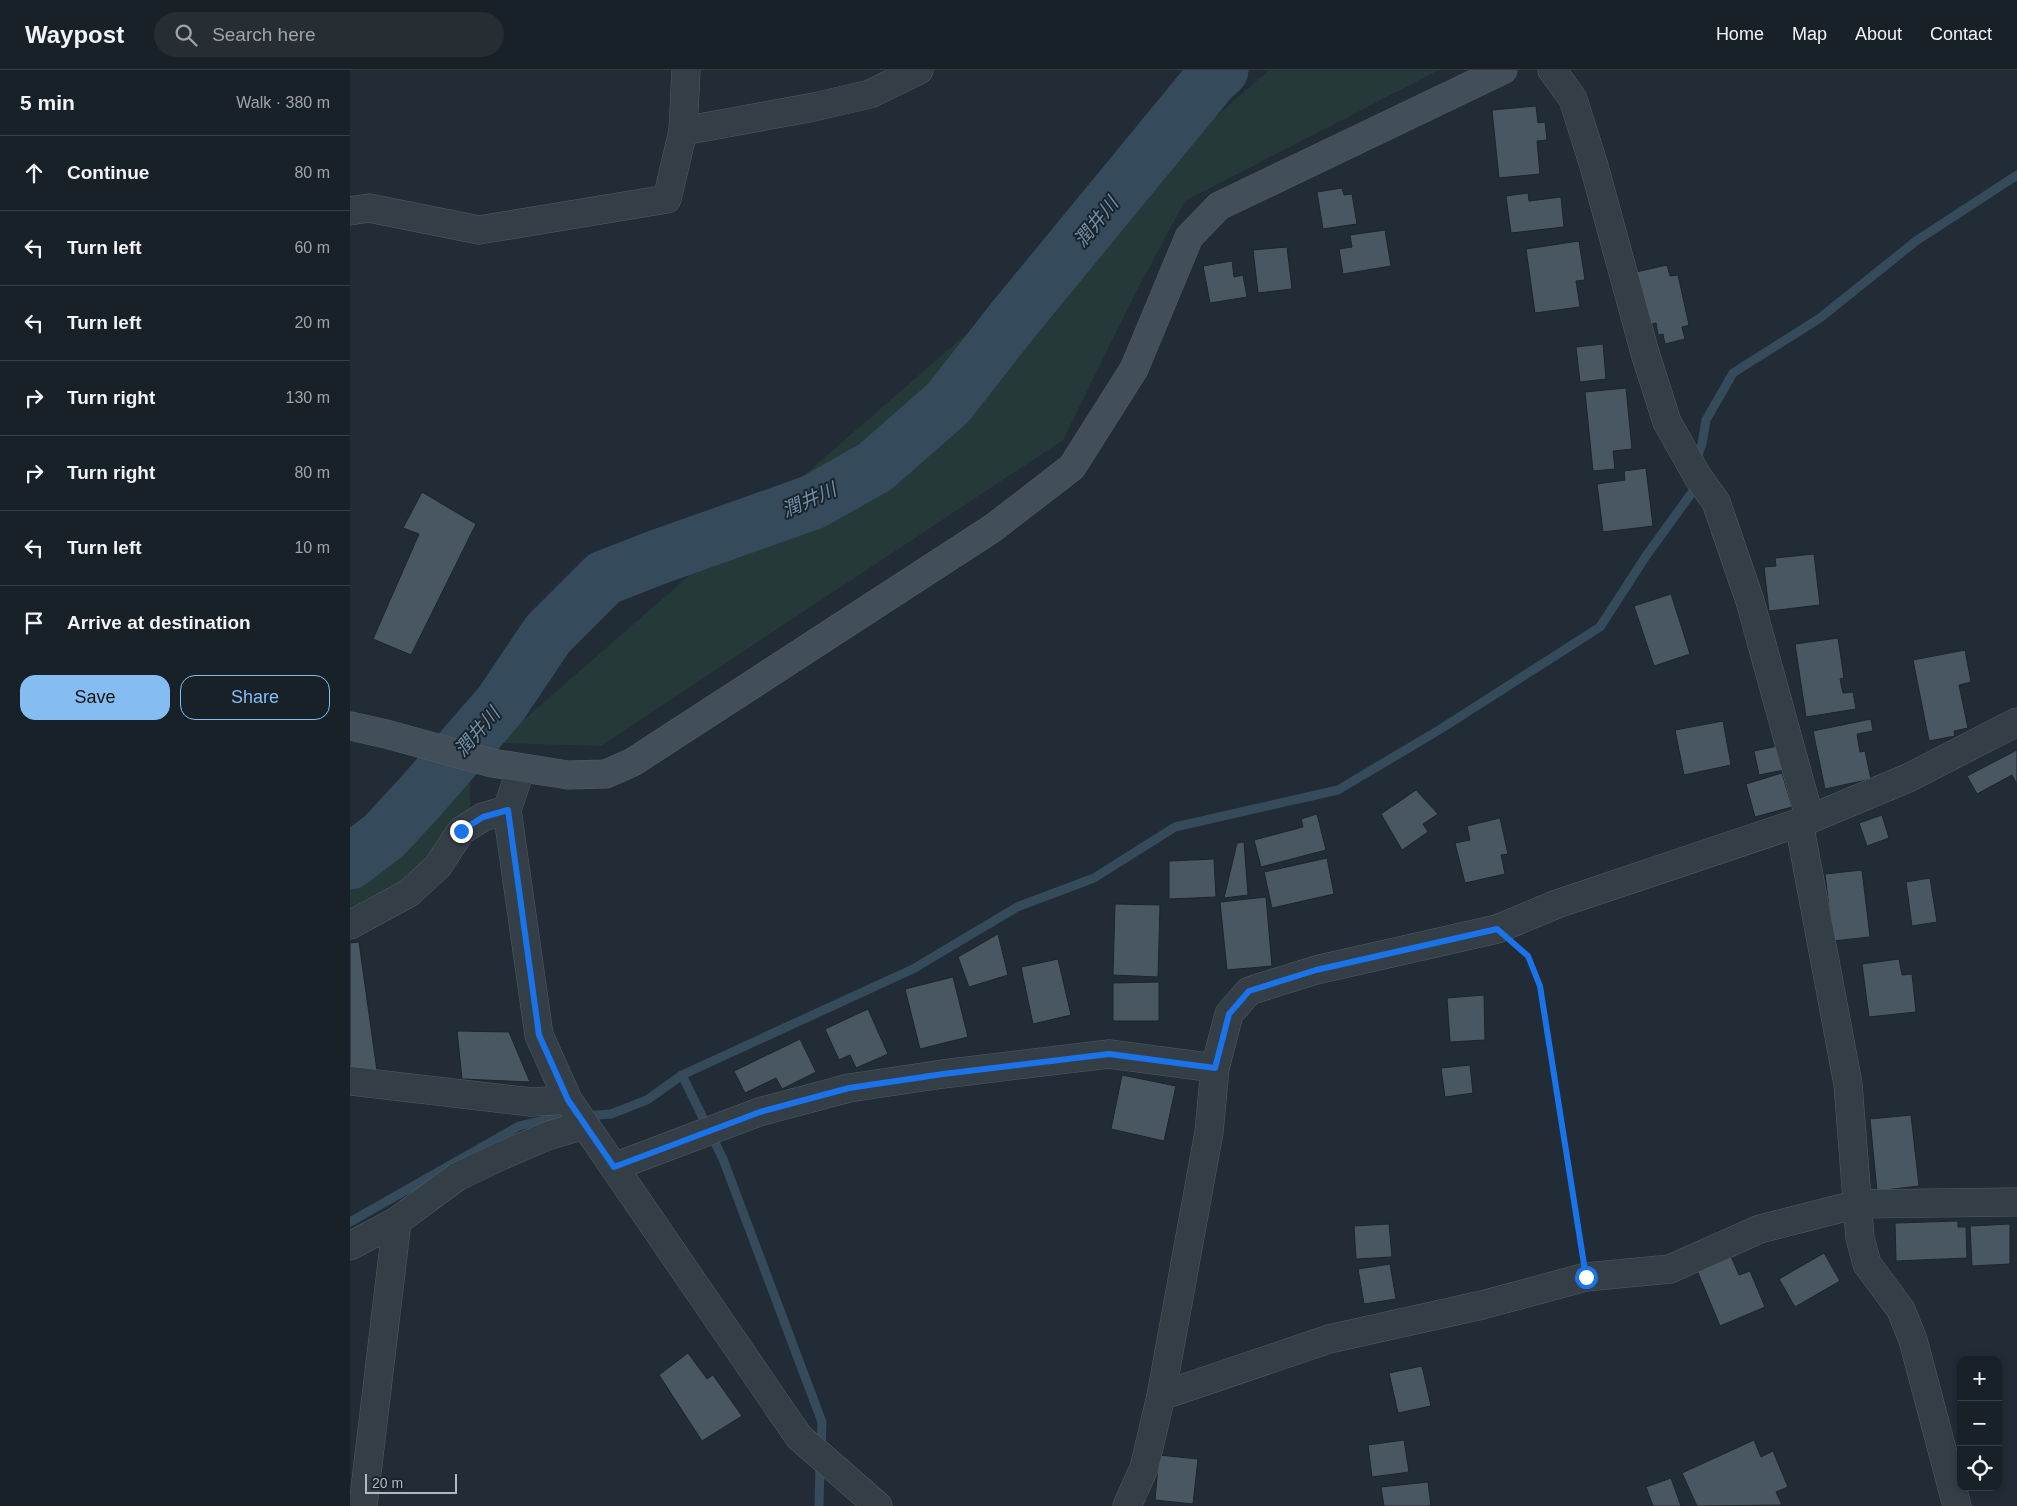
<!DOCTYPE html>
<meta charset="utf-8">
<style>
:root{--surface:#192128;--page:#262e34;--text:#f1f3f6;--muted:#9fa3a8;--line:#373e45;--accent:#85bcf2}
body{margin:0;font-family:Arial,"Noto Sans JP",sans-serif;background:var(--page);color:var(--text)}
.controls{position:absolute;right:15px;bottom:15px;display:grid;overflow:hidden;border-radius:10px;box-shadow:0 2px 8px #0003}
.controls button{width:45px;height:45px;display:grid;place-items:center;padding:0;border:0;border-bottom:1px solid var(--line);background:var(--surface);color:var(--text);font:25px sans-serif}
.scale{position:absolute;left:15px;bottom:12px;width:92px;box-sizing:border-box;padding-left:5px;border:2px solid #aeb9c3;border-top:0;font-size:14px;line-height:18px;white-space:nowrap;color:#aeb9c3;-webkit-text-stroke:4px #1a232b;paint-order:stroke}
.stop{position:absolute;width:15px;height:15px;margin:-11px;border:4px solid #1a73e8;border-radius:50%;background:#fff}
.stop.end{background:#1a73e8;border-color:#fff;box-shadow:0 1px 5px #0008}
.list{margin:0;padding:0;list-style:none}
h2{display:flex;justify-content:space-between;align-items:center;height:65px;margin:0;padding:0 20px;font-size:21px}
h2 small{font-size:16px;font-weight:400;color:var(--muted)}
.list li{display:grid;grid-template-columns:32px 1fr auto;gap:15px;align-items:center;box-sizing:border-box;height:75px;padding:0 20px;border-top:1px solid var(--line)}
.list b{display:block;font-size:19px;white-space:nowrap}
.list em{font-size:16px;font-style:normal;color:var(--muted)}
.actions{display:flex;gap:10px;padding:15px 20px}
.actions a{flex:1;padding:11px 0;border:1px solid var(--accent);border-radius:15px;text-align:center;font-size:18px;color:var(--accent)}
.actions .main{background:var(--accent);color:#111}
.icon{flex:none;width:28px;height:28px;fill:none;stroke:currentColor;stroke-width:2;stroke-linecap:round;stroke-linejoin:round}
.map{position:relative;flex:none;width:1667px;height:1436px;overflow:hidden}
header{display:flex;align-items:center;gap:30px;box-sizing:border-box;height:70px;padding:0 25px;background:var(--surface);border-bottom:1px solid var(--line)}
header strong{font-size:24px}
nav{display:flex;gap:28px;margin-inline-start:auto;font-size:18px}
.search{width:350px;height:45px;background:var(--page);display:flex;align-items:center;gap:12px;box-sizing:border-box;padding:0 18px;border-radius:28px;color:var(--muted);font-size:19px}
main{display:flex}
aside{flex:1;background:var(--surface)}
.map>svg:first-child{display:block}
.green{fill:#243938}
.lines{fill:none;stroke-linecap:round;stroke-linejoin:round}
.stream{stroke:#354b5c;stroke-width:9}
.river{stroke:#354b5c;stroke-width:55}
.building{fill:#495762;stroke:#1c252d}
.street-casing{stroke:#525c64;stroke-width:29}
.secondary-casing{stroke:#525c64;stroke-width:29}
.path{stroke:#425556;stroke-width:3;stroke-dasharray:4 4;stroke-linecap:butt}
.street{stroke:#343e46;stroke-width:28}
.secondary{stroke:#424e59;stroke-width:28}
.route{stroke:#1a73e8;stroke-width:6}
.labels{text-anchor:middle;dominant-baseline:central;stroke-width:4;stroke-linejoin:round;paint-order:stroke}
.water-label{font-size:19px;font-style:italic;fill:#708ea6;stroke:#1a232b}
</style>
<header>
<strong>Waypost</strong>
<div class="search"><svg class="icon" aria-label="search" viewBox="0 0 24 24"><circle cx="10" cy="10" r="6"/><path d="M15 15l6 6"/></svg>Search here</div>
<nav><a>Home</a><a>Map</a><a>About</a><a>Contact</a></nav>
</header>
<main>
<aside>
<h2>5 min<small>Walk · 380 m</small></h2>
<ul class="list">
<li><svg class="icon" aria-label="ahead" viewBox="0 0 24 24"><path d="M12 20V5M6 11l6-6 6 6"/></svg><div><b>Continue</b></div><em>80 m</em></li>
<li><svg class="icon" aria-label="left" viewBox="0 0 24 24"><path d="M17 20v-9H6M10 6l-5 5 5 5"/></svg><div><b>Turn left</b></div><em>60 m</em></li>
<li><svg class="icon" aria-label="left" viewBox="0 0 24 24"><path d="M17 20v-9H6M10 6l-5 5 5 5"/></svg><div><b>Turn left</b></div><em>20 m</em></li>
<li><svg class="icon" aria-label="right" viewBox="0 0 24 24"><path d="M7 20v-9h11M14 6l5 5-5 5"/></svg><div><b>Turn right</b></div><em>130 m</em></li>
<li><svg class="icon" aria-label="right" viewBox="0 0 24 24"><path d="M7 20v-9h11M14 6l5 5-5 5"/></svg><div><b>Turn right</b></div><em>80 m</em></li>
<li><svg class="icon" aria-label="left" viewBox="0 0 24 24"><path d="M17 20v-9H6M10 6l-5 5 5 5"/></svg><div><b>Turn left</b></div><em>10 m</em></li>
<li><svg class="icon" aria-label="arrive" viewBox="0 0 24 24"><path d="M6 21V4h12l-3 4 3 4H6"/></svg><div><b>Arrive at destination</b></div></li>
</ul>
<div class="actions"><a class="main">Save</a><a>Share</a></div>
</aside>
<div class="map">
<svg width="1667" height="1436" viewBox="0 0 1667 1436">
<rect width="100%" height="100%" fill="#212c36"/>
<g class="green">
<polygon points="919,0 1089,0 835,131 784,226 713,370 251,676 147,673"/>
<polygon points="120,698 120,739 95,785 0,854 0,798"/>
</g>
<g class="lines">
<g class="stream">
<polyline points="1345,392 1352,374 1356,350 1383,303 1470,248 1566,171 1667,105"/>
<polyline points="332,1005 373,1089 472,1352 471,1380"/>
<polyline points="233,1046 261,1044 297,1030 332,1005 563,899 667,837 744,808 825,757 988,720 1089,660 1250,557 1296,486 1343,421 1344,412"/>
<polyline points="0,1152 169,1056 198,1049 220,1047"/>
<polyline points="469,1436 470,1393"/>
</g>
<polyline class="river" points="0,792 34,766 71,726 151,634 198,564 254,508 308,487 463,432 525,397 598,333 663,250 861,9 871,0"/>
</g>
<g class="building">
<polygon points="1186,36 1188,53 1195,52 1197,70 1187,71 1190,104 1149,108 1142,40"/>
<polygon points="992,118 994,125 1002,124 1007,154 973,159 967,122"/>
<polygon points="1178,123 1179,131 1211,127 1214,157 1161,163 1156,126"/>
<polygon points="1035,160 1041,196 993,204 989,179 1002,177 1000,165"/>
<polygon points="1229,171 1235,210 1226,211 1230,237 1185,243 1176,179"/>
<polygon points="937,177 942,219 908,223 903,180"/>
<polygon points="882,191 884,207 893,205 897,227 860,233 853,196"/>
<polygon points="1317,195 1320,206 1328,205 1339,255 1332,257 1335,269 1315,274 1313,264 1308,265 1306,253 1298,255 1286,202"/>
<polygon points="1253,274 1256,309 1230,312 1226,277"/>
<polygon points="1276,318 1282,379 1263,381 1265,399 1243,401 1235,322"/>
<polygon points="1296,398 1303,456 1253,462 1247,414 1275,410 1274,401"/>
<polygon points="72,422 126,454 61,585 23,569 69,464 53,458"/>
<polygon points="1464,484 1470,535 1419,541 1414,497 1426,496 1425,488"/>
<polygon points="1321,524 1340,584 1304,596 1284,536"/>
<polygon points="1488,568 1494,608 1490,609 1493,623 1503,622 1506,639 1456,647 1445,574"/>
<polygon points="1615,580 1621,612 1609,615 1618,658 1604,661 1605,666 1579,671 1563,590"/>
<polygon points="1521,649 1523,661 1507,664 1510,682 1515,681 1521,709 1475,719 1463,661"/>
<polygon points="1373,651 1381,695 1334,705 1325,660"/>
<polygon points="1428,676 1434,700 1409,705 1404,681"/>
<polygon points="1667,680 1667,715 1662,705 1627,724 1617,706"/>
<polygon points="1432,703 1442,737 1405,747 1396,714"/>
<polygon points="1066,720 1088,744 1073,754 1078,762 1052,780 1031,744"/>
<polygon points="967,744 976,780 911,797 904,770 953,757 951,749"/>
<polygon points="1532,745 1539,768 1517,776 1509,753"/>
<polygon points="1150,748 1158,784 1151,785 1155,804 1115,813 1105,773 1120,770 1117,756"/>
<polygon points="894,772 898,825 874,828 887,773"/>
<polygon points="977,788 984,824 922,838 914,802"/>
<polygon points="864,789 866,827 819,829 819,791"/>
<polygon points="1512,800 1520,867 1483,871 1475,804"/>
<polygon points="1580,808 1587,852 1562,856 1556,812"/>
<polygon points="916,827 922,896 877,900 870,832"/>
<polygon points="765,834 810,835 808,907 763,905"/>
<polygon points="648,864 658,905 619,917 608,887"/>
<polygon points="9,872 27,1001 0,1004 0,873"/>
<polygon points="708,889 721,945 683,954 671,897"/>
<polygon points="1549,889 1552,905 1562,904 1566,942 1519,947 1512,894"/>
<polygon points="603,907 618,967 570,979 555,919"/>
<polygon points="809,912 809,951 763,951 763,913"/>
<polygon points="1134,925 1135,970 1100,972 1097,928"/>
<polygon points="518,939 538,984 506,998 500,985 489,990 475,959"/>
<polygon points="107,961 159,962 180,1012 112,1009"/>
<polygon points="450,969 466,1002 432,1019 426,1008 395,1023 384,1001"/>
<polygon points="1120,995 1123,1023 1095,1027 1091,998"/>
<polygon points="772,1005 826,1016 814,1071 761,1059"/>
<polygon points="1561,1045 1569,1116 1527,1121 1520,1049"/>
<polygon points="1608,1151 1608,1157 1616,1157 1617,1188 1546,1191 1545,1153"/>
<polygon points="1039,1154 1042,1187 1006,1189 1004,1156"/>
<polygon points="1660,1154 1660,1194 1622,1196 1620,1156"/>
<polygon points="1474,1183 1490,1211 1445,1237 1429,1209"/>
<polygon points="1380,1184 1389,1205 1400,1201 1415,1237 1370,1256 1346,1198"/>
<polygon points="1040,1194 1046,1229 1014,1234 1008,1199"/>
<polygon points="338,1283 357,1309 363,1305 392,1346 352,1371 309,1305"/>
<polygon points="1072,1296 1081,1336 1048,1343 1039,1303"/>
<polygon points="1054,1370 1059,1402 1022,1407 1018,1375"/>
<polygon points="1404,1370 1411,1387 1423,1381 1438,1417 1426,1422 1432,1435 1347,1436 1332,1403"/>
<polygon points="809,1385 848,1389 843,1434 805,1430"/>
<polygon points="1321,1408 1331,1436 1303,1436 1296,1417"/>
<polygon points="1078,1412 1081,1436 1034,1436 1031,1417"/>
</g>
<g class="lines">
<g class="street-casing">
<g id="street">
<polyline points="336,0 333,61 464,37 520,24 569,0"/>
<polyline points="1202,0 1223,29 1244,96 1295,283 1317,352 1348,407 1366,432 1400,531 1460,749"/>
<polyline points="0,141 19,138 129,160 317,129 333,61"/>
<polyline points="171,698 157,740 189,965 218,1030 449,1367 528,1436"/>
<polyline points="1449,753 1498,1014 1510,1168 1517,1194 1551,1240 1563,1270 1607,1436"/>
<polyline points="0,855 59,823 88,796 111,761 133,747 157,740"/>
<polyline points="0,1011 181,1032 218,1030"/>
<polyline points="264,1097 409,1042 499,1018 593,1004 759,984 865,998"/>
<polyline points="0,1176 47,1151 107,1107 153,1085 197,1066 234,1055"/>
<polyline points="811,1326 979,1269 1132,1235 1236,1207 1320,1199 1410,1159 1508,1134 1667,1132"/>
<polyline points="13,1436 47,1151"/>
<polyline points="777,1436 794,1398 811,1326 859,1062 865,998 879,944 899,921 966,900 1147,859 1207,834 1460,749 1558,708 1667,652"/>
</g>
</g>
<g class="secondary-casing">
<polyline id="secondary" points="0,656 36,664 142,693 218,705 256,704 283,692 643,458 722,397 784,299 839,167 869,136 1153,0"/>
</g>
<polyline class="path" points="1173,881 1178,886 1190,916 1231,1177"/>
<use href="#street" class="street"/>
<use href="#secondary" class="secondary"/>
</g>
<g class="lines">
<polyline class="route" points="111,761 133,747 158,740 189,965 218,1030 264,1097 410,1042 499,1018 593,1004 759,984 865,998 879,944 899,921 966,900 1147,859 1178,886 1190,916 1236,1207"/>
</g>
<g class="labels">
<g class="water-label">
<text transform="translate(746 152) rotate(-51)">潤井川</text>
<text transform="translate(459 430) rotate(-24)">潤井川</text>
<text transform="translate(127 662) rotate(-49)">潤井川</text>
</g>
</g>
</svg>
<div class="controls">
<button>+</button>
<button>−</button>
<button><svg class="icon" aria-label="locate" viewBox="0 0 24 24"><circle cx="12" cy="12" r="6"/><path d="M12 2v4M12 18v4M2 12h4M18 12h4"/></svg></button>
</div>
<div class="scale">20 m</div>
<div class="stop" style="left:1236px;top:1207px"></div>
<div class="stop end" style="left:111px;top:761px"></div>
</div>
</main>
